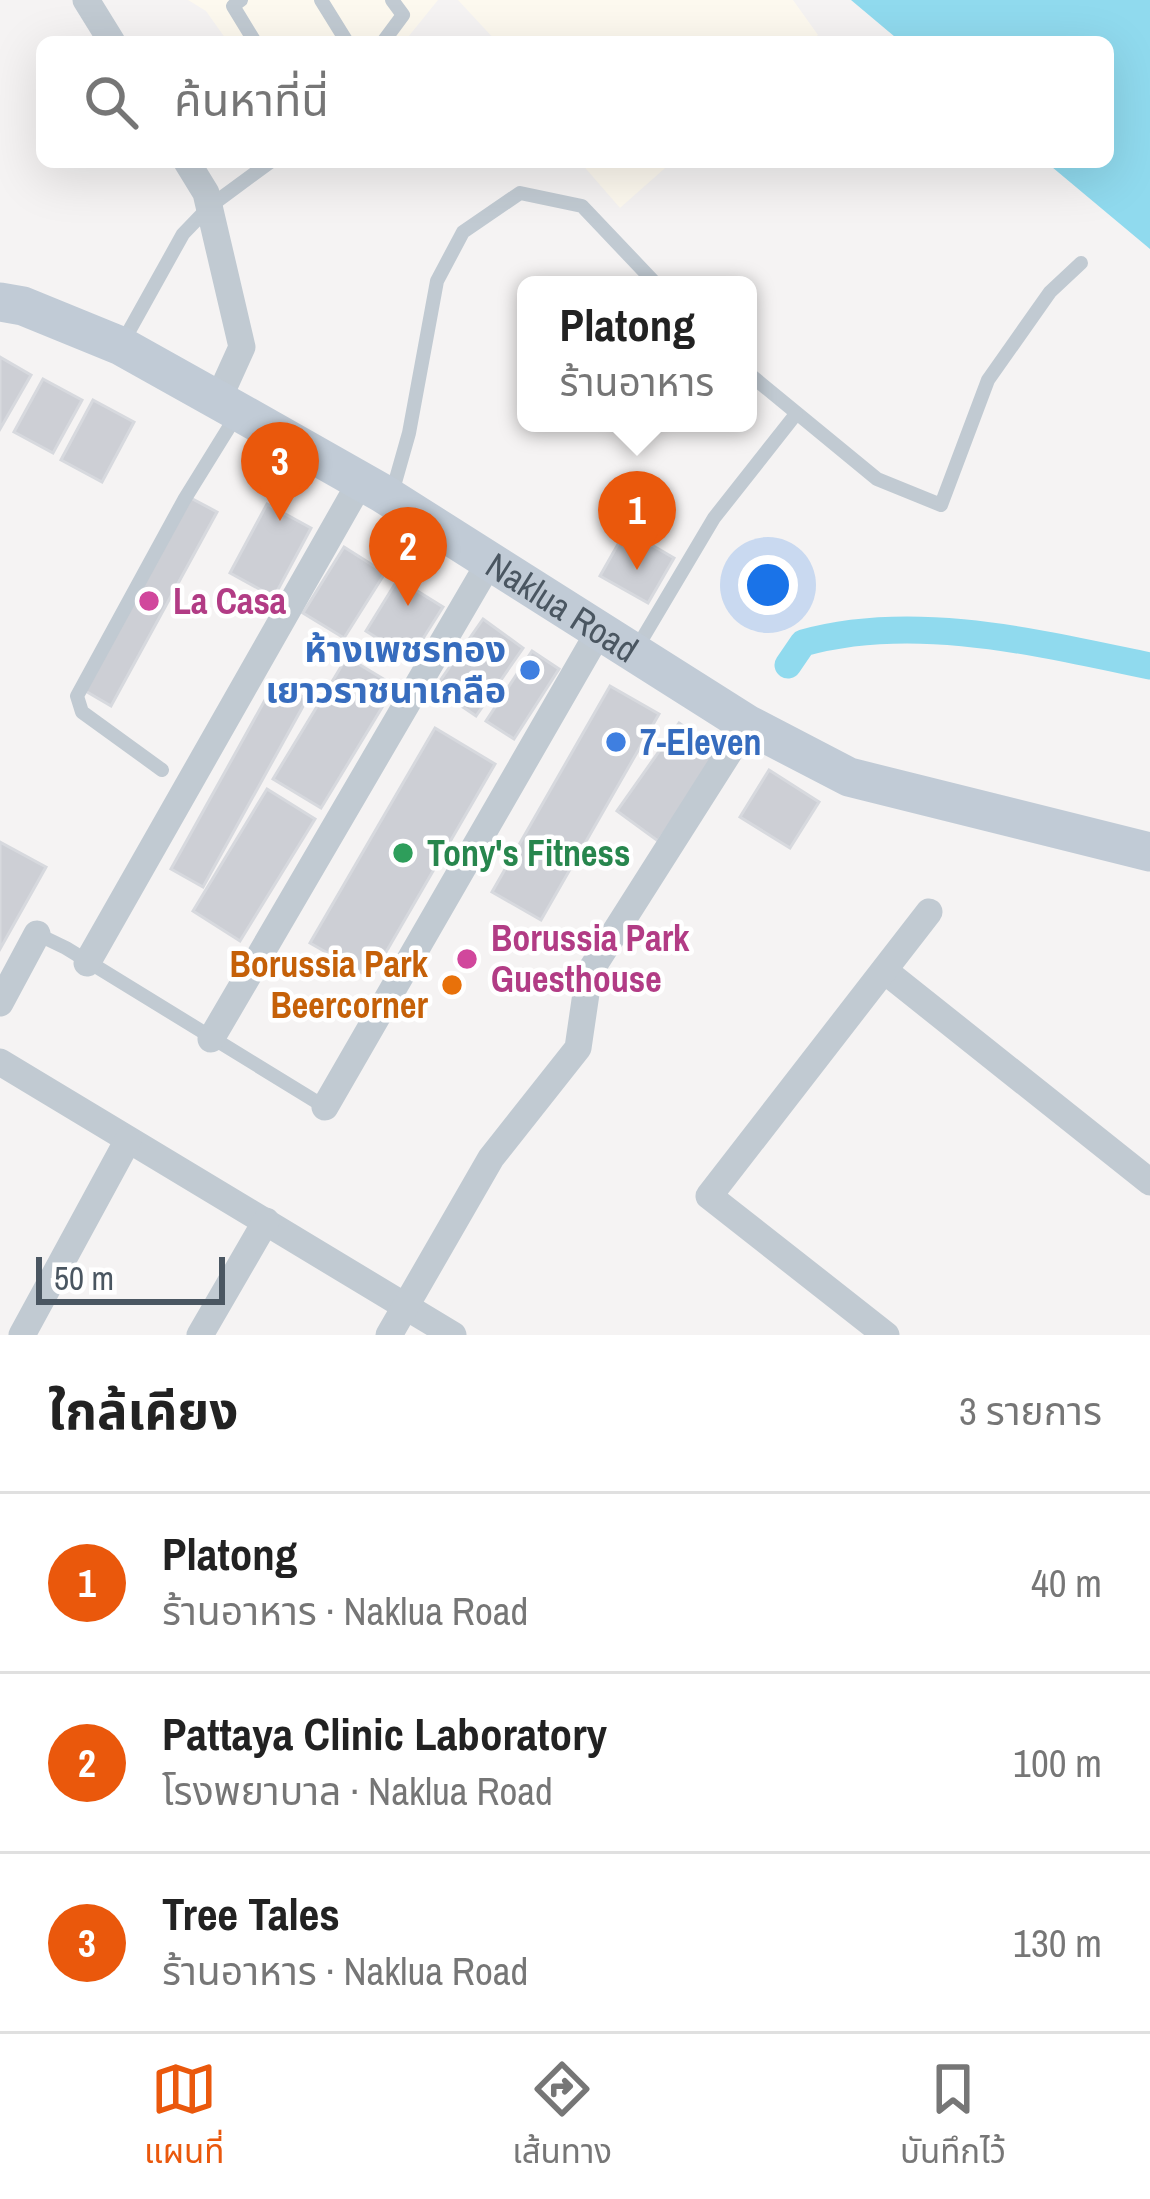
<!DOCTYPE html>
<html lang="th">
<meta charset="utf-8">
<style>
:root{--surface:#fff;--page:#f2f2f2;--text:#222;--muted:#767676;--line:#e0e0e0;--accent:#ea580c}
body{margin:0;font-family:"Archivo Narrow","Noto Sans Thai",sans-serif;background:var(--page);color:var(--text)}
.scale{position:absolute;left:36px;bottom:30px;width:189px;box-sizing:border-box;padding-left:12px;border:6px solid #4a5661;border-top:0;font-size:33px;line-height:42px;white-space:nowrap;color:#4a5661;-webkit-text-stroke:9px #fff;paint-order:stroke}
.you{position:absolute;left:768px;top:585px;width:42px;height:42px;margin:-30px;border:9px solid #fff;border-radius:50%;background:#1a73e8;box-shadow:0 0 0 18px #1a73e833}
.badge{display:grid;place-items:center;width:78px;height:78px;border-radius:50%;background:var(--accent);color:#fff;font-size:39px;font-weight:700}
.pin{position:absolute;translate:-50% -99px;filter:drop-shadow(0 3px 6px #0008)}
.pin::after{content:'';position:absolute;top:63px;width:42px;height:36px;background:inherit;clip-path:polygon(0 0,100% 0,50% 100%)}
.popup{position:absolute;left:517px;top:276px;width:240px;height:156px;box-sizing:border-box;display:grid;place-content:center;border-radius:18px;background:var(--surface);filter:drop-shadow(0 3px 9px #0005);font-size:39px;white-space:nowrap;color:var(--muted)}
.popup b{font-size:45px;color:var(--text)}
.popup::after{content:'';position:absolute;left:50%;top:100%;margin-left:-24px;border:24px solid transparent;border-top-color:var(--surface)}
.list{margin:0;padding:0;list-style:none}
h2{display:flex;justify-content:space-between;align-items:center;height:156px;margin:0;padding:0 48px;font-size:51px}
h2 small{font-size:39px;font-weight:400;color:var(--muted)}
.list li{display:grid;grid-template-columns:78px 1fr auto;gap:36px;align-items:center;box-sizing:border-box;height:180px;padding:0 48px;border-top:3px solid var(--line)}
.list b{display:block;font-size:45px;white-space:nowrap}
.list p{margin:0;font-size:39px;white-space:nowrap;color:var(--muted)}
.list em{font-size:39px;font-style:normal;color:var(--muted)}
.icon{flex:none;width:66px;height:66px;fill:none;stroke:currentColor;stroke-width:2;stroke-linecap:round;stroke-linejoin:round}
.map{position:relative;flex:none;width:1150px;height:1335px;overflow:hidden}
.search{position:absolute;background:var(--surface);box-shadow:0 12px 48px #0002;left:36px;right:36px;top:36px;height:132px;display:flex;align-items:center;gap:30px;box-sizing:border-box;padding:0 42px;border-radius:18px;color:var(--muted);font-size:45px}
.sheet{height:696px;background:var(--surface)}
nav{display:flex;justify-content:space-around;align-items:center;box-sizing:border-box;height:168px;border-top:3px solid var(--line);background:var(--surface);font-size:33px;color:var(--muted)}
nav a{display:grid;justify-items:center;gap:6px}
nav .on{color:var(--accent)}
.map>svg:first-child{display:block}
.commercial{fill:#fdf9ef}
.water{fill:#90daee}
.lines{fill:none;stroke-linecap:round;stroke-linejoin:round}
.canal{stroke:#90daee;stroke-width:27}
.building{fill:#cdcfd5;stroke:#d7d9de;stroke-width:3}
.lane{stroke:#c1cad2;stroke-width:14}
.street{stroke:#c1cad2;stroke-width:27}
.secondary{stroke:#c1cbd6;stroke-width:39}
.hotel-dot{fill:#d1479c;stroke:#fff;stroke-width:4.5}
.shop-dot{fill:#3f7fe0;stroke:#fff;stroke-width:4.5}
.leisure-dot{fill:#2e9e5b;stroke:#fff;stroke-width:4.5}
.food-dot{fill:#e8710a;stroke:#fff;stroke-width:4.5}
.labels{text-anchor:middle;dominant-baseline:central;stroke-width:9;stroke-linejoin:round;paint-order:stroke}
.hotel-label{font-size:36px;font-weight:bold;fill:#b23c85;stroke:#fff;text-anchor:start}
.street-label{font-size:36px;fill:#4a5661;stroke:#fff}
.shop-label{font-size:36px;font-weight:bold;fill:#366cbe;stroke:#fff;text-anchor:end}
.leisure-label{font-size:36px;font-weight:bold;fill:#27864d;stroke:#fff;text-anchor:start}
.food-label{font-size:36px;font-weight:bold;fill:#c56008;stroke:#fff;text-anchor:end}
</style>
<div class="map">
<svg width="1150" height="1335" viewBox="0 0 1150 1335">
<rect width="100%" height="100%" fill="#f5f3f3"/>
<g class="commercial">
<polygon points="188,0 438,0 404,42 228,42 206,11"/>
<polygon points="458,0 793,0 818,35 810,42 497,42"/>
<polygon points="580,162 672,162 620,208"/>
</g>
<polygon class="water" points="851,0 1150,0 1150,249 1046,162 1108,162 1108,42 901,42"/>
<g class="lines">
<path class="canal" d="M788,665l15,-22c111,-31 236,0 347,23"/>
</g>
<g class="building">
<polygon points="0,357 31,375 0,429"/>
<polygon points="43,379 82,400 53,453 14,432"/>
<polygon points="93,400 134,422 102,482 61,460"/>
<polygon points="187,496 217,512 111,706 82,689"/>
<polygon points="267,504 311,528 274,597 230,573"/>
<polygon points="626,530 674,558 648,603 600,576"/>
<polygon points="344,547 385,573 344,638 303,613"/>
<polygon points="398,579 443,607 410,659 366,631"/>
<polygon points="483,619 523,648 476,716 435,688"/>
<polygon points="532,651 559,669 514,739 486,721"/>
<polygon points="347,657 395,686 321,808 273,779"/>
<polygon points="275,682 307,699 203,887 171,869"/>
<polygon points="610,686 659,714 541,920 492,892"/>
<polygon points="679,723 721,753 658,841 617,811"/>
<polygon points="435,728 495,764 371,978 310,943"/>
<polygon points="769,770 819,802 790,848 740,817"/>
<polygon points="267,789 315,819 240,941 193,911"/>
<polygon points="0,842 46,867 0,949"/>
</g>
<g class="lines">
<g class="lane">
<polyline points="241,0 233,6 255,42"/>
<polyline points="321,0 347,42"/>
<polyline points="383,42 403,15 392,0"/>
<polyline points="124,340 183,234 209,207 270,162"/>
<polyline points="748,373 877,479 941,505 988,380 1050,292 1081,263"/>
<polyline points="392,493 409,433 437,281 463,232 520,193 582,206 657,285"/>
<polyline points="635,651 714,518 796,414"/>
<polyline points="162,770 82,712 77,696 184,500 236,416"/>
<polyline points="37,934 66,948 325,1107"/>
</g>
<g class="street">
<polyline points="86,0 112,42"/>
<polyline points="187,162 206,193 242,347 218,400"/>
<polyline points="87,963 361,481"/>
<polyline points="885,971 1150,1182"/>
<polyline points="0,1003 37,934"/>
<polyline points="211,1039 489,563"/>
<polyline points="0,1062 453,1335"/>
<polyline points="325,1107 601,628"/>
<polyline points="22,1335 128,1140"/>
<polyline points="200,1335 266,1221"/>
<polyline points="389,1335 491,1158 578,1048 589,973 747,724"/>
<polyline points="886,1335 709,1196 929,912"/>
</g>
<path class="secondary" id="s1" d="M0,302l23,4 98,40 118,66 143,81 365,231 102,53 301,75"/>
</g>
<g class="hotel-dot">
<circle cx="149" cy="601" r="12"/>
<circle cx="467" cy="959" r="12"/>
</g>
<g class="shop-dot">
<circle cx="530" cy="670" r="12"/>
<circle cx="616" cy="742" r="12"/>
</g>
<circle class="leisure-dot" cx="403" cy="853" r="12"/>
<circle class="food-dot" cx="452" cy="985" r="12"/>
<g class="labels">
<g class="hotel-label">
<text x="173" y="601">La Casa</text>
<text x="491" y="938">Borussia Park<tspan x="491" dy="41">Guesthouse</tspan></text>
</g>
<g class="street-label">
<text stroke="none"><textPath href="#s1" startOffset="642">Naklua Road</textPath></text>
</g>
<g class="shop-label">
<text x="506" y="649">ห้างเพชรทอง<tspan x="506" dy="41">เยาวราชนาเกลือ</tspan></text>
<text x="640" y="742" text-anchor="start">7-Eleven</text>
</g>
<g class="leisure-label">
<text x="427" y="853">Tony's Fitness</text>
</g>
<g class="food-label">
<text x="428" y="964">Borussia Park<tspan x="428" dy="41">Beercorner</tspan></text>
</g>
</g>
</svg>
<div class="scale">50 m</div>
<div class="you"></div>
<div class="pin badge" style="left:637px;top:570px">1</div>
<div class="popup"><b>Platong</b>ร้านอาหาร</div>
<div class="pin badge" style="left:408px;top:606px">2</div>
<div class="pin badge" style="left:280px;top:521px">3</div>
<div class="search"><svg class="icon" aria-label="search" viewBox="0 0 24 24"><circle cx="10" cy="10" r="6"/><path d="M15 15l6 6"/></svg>ค้นหาที่นี่</div>
</div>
<section class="sheet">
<h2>ใกล้เคียง<small>3 รายการ</small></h2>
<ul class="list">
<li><span class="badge">1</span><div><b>Platong</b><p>ร้านอาหาร · Naklua Road</p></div><em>40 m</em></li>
<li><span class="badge">2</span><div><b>Pattaya Clinic Laboratory</b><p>โรงพยาบาล · Naklua Road</p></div><em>100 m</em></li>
<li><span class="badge">3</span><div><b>Tree Tales</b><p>ร้านอาหาร · Naklua Road</p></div><em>130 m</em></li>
</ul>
</section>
<nav>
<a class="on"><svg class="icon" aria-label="map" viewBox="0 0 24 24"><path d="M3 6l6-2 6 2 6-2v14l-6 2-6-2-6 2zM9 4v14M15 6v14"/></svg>แผนที่</a>
<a><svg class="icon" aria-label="directions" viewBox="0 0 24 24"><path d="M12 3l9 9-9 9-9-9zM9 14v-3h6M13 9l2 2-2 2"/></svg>เส้นทาง</a>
<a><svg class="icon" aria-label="saved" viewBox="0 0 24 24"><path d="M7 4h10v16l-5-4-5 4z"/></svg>บันทึกไว้</a>
</nav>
